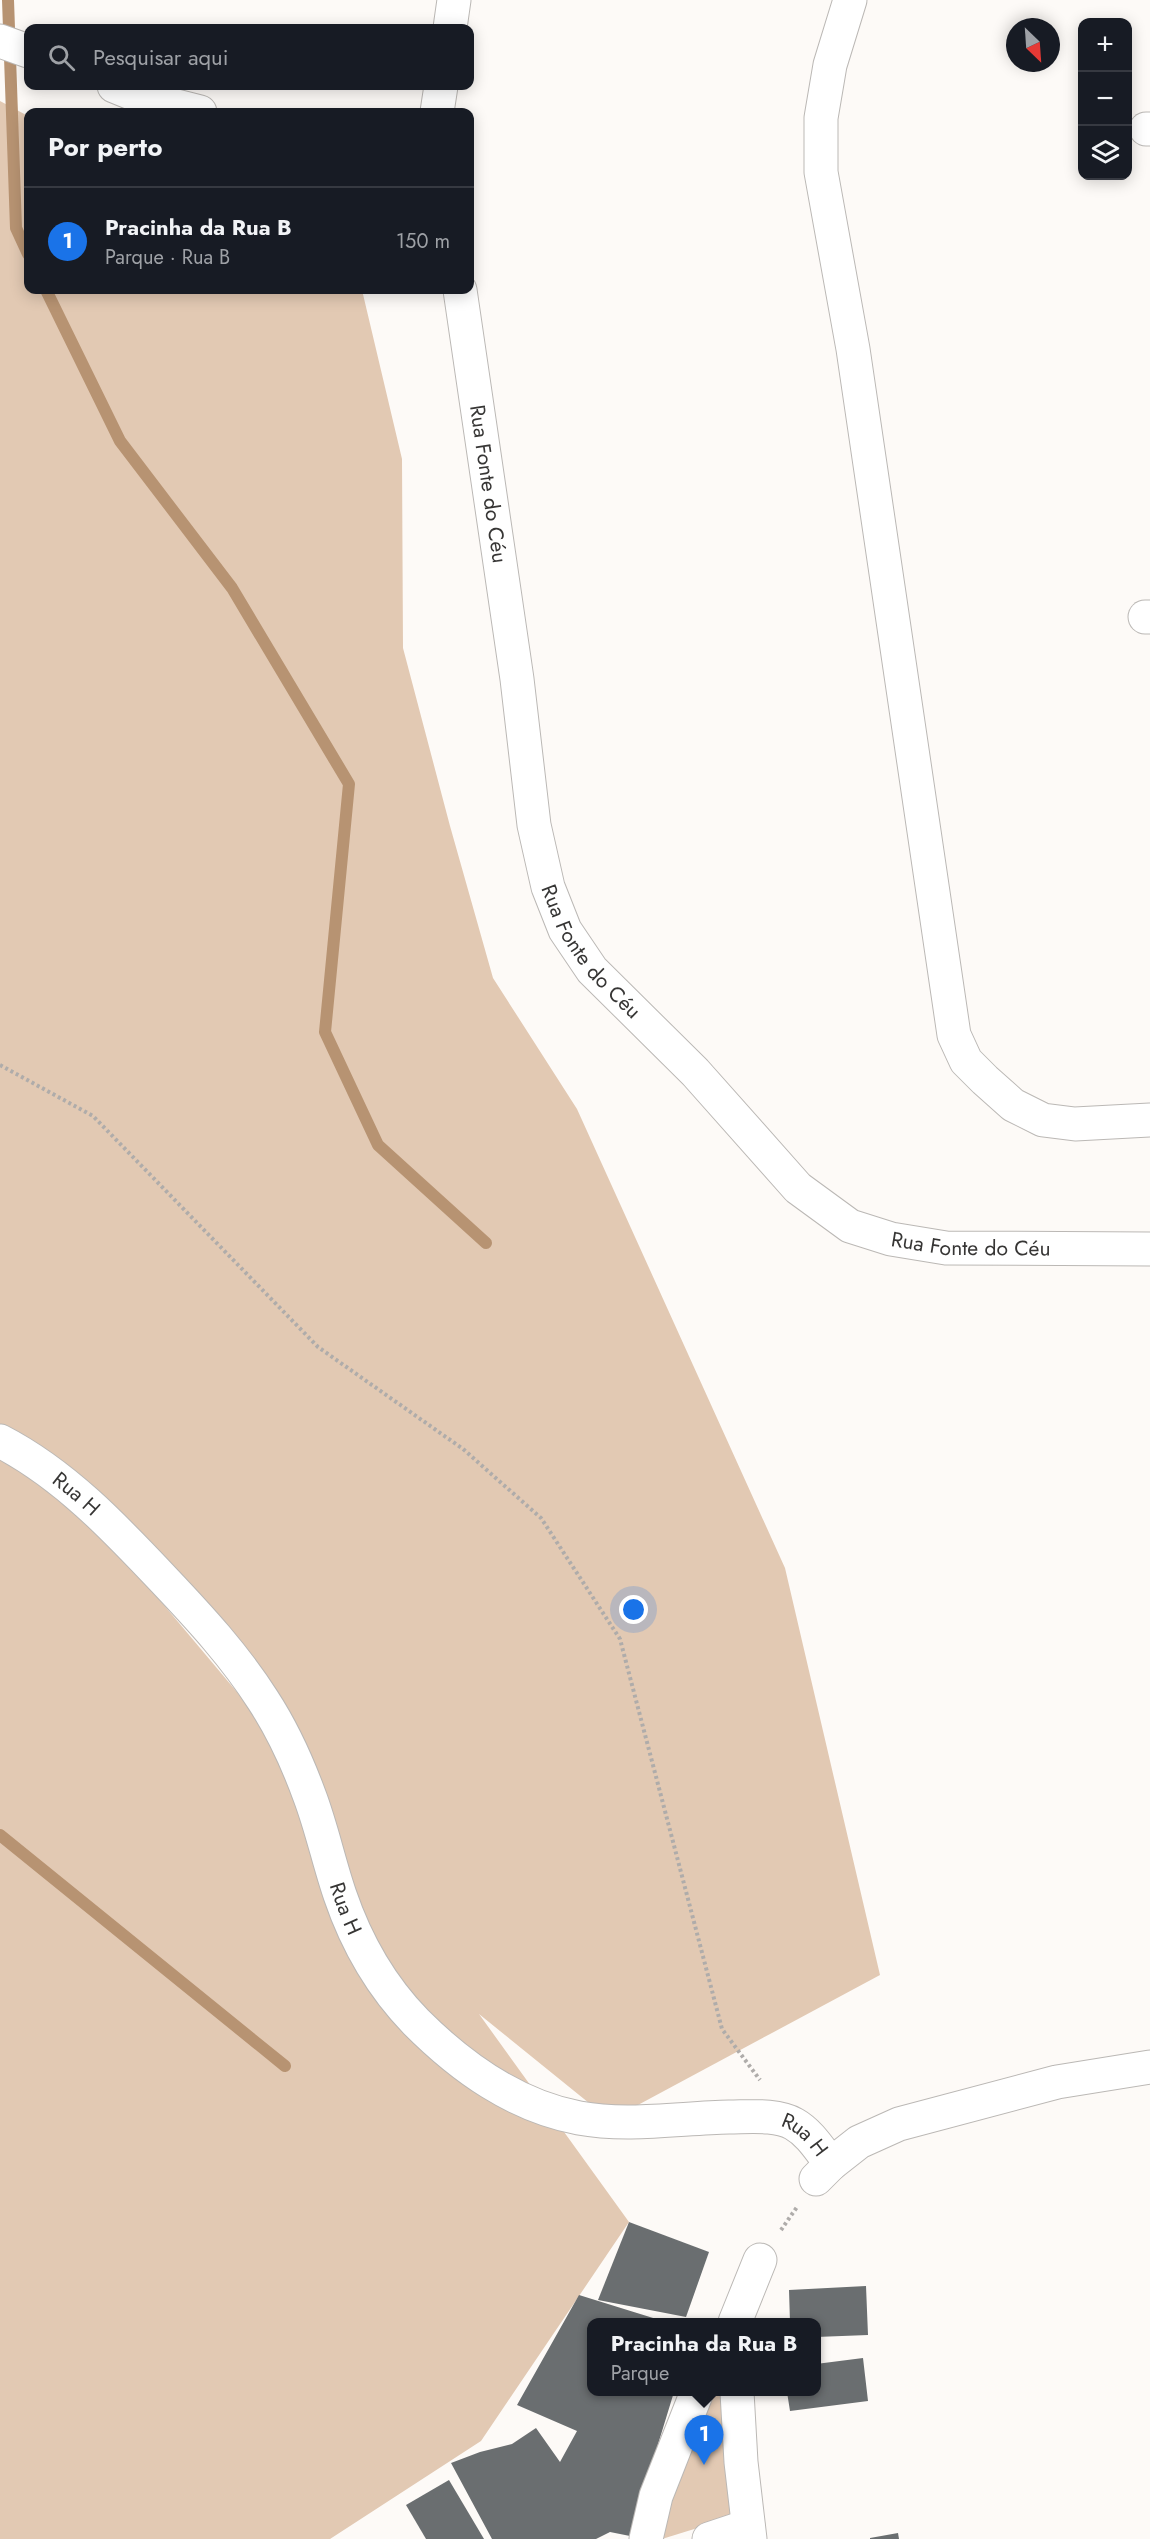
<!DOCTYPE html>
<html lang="pt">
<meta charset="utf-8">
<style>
:root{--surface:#171b24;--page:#242831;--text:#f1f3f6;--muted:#9ea1a6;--line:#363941;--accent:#1a73e8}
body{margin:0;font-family:Jost,sans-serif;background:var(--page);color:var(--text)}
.controls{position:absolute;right:18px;top:18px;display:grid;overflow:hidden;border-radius:12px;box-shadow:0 3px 15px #0003}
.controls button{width:54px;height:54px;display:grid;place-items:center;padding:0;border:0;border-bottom:2px solid var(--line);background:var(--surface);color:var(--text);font:30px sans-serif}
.compass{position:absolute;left:1006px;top:18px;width:54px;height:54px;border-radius:50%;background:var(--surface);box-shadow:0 3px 15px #0003;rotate:155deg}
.you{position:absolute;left:634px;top:1610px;width:21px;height:21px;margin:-15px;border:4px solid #fff;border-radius:50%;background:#1a73e8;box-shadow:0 0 0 9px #1a73e833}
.badge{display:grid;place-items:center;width:39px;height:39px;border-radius:50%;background:var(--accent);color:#fff;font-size:20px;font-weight:700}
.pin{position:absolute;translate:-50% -50px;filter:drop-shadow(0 2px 3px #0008)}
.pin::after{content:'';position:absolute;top:32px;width:21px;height:18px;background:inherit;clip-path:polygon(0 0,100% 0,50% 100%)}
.popup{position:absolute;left:587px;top:2318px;width:234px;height:78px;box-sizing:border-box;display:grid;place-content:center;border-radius:12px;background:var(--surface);filter:drop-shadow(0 2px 4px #0005);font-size:20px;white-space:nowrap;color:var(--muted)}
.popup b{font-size:22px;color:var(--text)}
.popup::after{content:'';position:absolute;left:50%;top:100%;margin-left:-12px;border:12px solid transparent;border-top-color:var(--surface)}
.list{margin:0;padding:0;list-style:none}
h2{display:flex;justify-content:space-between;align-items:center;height:78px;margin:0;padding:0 24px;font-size:26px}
h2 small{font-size:20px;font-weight:400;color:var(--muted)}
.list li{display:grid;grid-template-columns:39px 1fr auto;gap:18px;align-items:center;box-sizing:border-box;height:108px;padding:0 24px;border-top:2px solid var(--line)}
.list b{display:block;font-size:22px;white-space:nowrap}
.list p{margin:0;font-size:20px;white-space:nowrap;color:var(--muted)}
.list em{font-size:20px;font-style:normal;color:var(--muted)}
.icon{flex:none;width:33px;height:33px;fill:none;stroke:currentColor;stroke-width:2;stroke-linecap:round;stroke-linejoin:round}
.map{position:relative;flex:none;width:1150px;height:2539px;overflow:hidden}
.search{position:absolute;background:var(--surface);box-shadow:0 3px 15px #0003;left:24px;top:24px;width:450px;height:66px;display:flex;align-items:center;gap:15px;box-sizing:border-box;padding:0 21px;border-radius:12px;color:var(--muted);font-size:22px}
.panel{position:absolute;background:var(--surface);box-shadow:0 3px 15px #0003;left:24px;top:108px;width:450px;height:186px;border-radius:12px}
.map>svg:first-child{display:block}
.green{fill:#e2c9b3;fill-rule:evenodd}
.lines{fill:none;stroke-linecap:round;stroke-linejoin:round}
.stream{stroke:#b79372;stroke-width:12}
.building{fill:#6a6e70}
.minor-casing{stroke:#bbb8b5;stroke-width:35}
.path{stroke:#afacaa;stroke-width:4;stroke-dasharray:3 3;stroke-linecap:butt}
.minor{stroke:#fff;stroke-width:33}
.labels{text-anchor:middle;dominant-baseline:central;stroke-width:6;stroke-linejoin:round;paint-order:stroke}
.street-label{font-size:21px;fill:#373635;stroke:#fff}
</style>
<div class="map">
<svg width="1150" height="2539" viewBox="0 0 1150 2539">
<rect width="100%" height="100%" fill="#fdfaf7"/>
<g class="green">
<path d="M0,101l28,15v174h334l40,169 1,189 47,178 43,152 84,131 208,459 95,407 -270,145 -131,-106 150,208 -148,219 -151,98h-330zM59,1480l138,136 92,138z"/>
<polygon points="710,2392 727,2392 733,2517 662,2539 647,2539"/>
</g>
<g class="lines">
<g class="stream">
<polyline points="8,0 16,228 28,254"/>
<polyline points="46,290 120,441 232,588 349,784 325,1032 378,1145 486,1243"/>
<polyline points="0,1835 285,2066"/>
</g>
</g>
<g class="building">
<polygon points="629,2222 709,2252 686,2317 598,2300"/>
<polygon points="866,2286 868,2335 816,2337 816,2322 790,2322 789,2290"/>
<polygon points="579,2295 666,2322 592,2322 592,2392 674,2392 630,2536 610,2532 596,2539 492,2539 451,2463 480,2452 512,2444 536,2428 560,2462 577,2431 517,2405"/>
<polygon points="863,2358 868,2401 790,2411 787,2392 816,2392 816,2364"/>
<polygon points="449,2480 484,2539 426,2539 406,2505"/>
<polygon points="898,2533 899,2539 870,2539 870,2538"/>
</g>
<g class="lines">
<g class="minor-casing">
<g id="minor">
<polyline points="850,0 830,65 821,118 821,172 853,349 954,1035 966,1061 985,1080 1013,1105 1043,1120 1075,1124 1150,1120"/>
<polyline points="450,28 454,0"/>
<polyline points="0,41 28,51"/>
<polyline points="114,86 141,97 200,112"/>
<polyline points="437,112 441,86"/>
<polyline points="1146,129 1150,129"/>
<path id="s1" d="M460,290l57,389 17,146 14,62 17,43 27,40 103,102 103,116 52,38 41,13 55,9 204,1"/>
<polyline points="1145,617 1150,617"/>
<path id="s2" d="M0,1441c64,33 115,87 164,139 36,38 71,76 99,120 19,29 35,64 47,97 12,32 19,66 30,98 16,47 41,91 76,127 46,46 99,84 163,96 48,9 102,0 150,-1 20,0 48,-3 65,7 16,9 26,26 37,40"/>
<polyline points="816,2179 831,2164 859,2142 899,2124 1057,2082 1150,2067"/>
<polyline points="735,2322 760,2260"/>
<polyline points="737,2392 741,2462 750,2539"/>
<polyline points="646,2539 656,2496 697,2392"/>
<polyline points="709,2539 748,2526"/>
</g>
</g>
<g class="path">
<polyline points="0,1065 93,1116 318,1347 463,1449 541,1518 620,1639 722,2029 760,2080"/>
<polyline points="781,2230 797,2207"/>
</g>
<use href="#minor" class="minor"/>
</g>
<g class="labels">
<g class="street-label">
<text stroke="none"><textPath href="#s1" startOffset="196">Rua Fonte do Céu</textPath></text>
<text stroke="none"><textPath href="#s1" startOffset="682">Rua Fonte do Céu</textPath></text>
<text stroke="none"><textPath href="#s1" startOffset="1186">Rua Fonte do Céu</textPath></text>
<text stroke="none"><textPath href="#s2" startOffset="93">Rua H</textPath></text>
<text stroke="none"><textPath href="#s2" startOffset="597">Rua H</textPath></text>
<text stroke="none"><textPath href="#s2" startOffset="1155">Rua H</textPath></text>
</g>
</g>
</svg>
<div class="controls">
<button>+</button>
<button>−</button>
<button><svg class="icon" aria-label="layers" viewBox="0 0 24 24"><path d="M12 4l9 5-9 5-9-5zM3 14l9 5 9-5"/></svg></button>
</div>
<svg class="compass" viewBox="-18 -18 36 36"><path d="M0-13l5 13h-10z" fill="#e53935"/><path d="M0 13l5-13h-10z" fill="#9ea1a6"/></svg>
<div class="you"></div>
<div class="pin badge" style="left:704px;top:2465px">1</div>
<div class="popup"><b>Pracinha da Rua B</b>Parque</div>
<div class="search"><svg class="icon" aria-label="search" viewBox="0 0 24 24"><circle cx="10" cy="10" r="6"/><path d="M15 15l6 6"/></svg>Pesquisar aqui</div>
<section class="panel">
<h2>Por perto<small></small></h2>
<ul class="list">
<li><span class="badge">1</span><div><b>Pracinha da Rua B</b><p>Parque · Rua B</p></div><em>150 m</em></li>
</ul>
</section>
</div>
